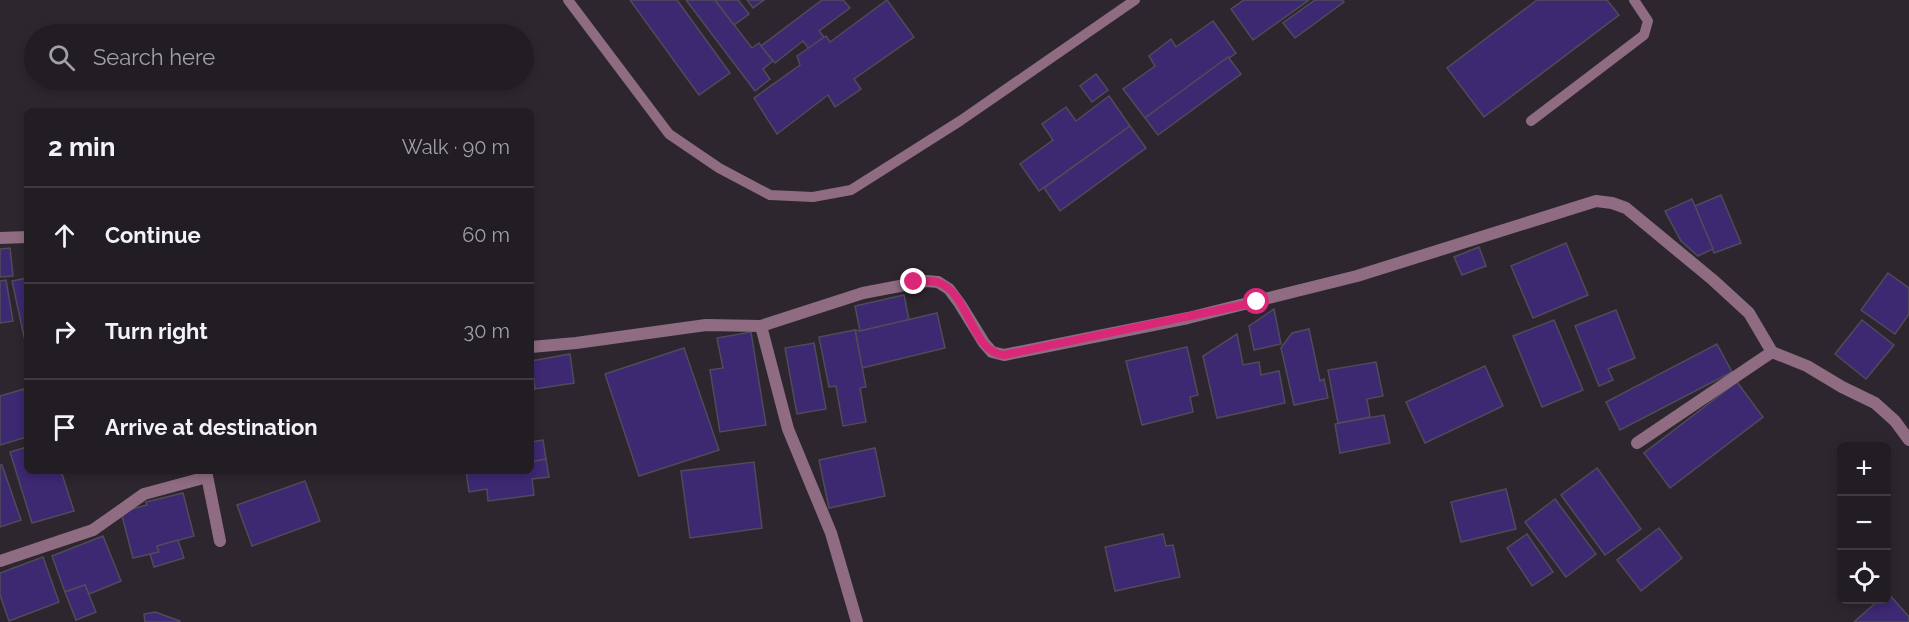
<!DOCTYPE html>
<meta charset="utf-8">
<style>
:root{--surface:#221c23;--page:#2a252b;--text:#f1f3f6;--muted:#a2a1a6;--line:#3f3a41}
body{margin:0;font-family:Raleway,sans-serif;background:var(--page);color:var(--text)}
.controls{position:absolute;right:18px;bottom:18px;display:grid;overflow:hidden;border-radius:9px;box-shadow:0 3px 9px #0003}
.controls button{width:54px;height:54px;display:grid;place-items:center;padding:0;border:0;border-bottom:2px solid var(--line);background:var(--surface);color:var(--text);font:30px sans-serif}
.stop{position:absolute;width:18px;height:18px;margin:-14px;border:4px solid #db2777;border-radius:50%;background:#fff}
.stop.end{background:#db2777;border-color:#fff;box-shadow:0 2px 6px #0008}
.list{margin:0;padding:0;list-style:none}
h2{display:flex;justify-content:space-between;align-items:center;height:78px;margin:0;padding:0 24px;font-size:26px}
h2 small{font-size:20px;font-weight:400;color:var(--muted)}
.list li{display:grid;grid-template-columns:39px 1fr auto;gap:18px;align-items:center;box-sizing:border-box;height:96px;padding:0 24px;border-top:2px solid var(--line)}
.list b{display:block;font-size:22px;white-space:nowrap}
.list em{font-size:20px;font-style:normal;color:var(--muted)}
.icon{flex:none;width:33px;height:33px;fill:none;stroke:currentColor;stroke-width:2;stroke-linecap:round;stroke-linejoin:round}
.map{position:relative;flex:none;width:1909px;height:622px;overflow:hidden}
.search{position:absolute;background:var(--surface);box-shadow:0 3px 9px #0003;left:24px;top:24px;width:510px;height:66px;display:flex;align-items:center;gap:15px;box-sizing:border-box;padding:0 21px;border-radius:33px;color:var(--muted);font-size:22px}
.panel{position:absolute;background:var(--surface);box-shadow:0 3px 9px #0003;left:24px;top:108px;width:510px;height:366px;border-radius:9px}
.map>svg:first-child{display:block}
.building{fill:#3d2872;stroke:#4e4c58;stroke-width:1.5}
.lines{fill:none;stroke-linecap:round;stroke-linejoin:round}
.lane{stroke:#8f6c82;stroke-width:10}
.street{stroke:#8f6c82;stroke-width:12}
.route{stroke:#db2777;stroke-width:8}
</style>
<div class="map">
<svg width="1909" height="622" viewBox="0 0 1909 622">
<rect width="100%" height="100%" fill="#2d262f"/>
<g class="building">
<polygon points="630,0 677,0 730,73 699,95"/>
<polygon points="686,0 715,0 752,48 759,43 773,61 763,69 770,79 755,91"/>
<polygon points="715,0 738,0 749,14 734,25"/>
<polygon points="747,0 764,0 753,8"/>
<polygon points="822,0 843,0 850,8 819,31 824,37 809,49 803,41 775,63 761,46"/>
<polygon points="887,0 914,37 854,79 861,89 835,107 828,95 777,134 754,98 800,65 797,56 826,36 830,42"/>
<polygon points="1244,0 1309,0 1253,40 1231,9"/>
<polygon points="1315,0 1342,0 1344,2 1295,38 1283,23"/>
<polygon points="1537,0 1607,0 1619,15 1484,117 1447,68"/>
<polygon points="1213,21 1236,53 1145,118 1123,89 1155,66 1149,56 1171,39 1176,47"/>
<polygon points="1228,57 1241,74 1158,135 1145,118"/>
<polygon points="1096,74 1108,90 1092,102 1080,86"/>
<polygon points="1109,96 1130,126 1039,191 1020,164 1053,140 1042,124 1066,107 1076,121"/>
<polygon points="1130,126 1146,148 1060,211 1044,188"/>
<polygon points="1721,195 1741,243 1714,253 1695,206"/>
<polygon points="1692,199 1713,249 1698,256 1681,241 1665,211"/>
<polygon points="1566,243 1588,295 1533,318 1511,266"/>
<polygon points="1479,247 1486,266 1462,275 1454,257"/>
<polygon points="10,248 13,276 0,277 0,249"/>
<polygon points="1888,273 1909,288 1909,314 1895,334 1861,310"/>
<polygon points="27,278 27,340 25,341 12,281"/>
<polygon points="6,280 13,321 0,323 0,281"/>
<polygon points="904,295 909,320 860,331 855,306"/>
<polygon points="1274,309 1281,344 1254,350 1249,326"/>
<polygon points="1616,310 1635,358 1608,369 1613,380 1599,386 1575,326"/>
<polygon points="937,313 945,348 862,368 855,330 860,331"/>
<polygon points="1554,320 1583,390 1542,407 1513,336"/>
<polygon points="1862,320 1894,345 1866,379 1835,354"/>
<polygon points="1309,329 1320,381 1324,379 1328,398 1294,405 1281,348 1292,333"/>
<polygon points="855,330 866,387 860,388 866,422 843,426 836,386 829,387 819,337"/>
<polygon points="751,332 766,425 720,432 710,370 723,368 717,338"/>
<polygon points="1237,334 1243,365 1259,362 1261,375 1279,371 1285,403 1217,418 1203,356"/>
<polygon points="814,343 826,409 797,414 785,348"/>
<polygon points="1717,344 1732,372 1620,430 1606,402"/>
<polygon points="1187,347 1198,395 1190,397 1193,412 1142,425 1126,361"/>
<polygon points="684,348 719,450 639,476 605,374"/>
<polygon points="570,354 574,383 535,389 531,361"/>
<polygon points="1376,362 1383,396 1367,399 1370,417 1338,423 1328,370"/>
<polygon points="1485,366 1503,406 1425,443 1406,402"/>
<polygon points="531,368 535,389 531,390"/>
<polygon points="1737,382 1763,417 1670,488 1644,453"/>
<polygon points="24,389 27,399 27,437 0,445 0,396"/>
<polygon points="1384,415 1390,443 1340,453 1335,424"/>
<polygon points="543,440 546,459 531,462 531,442"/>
<polygon points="27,447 27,471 61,471 74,511 32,523 10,452"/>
<polygon points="875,448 885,496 829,508 819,460"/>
<polygon points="546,459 549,477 532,479 534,495 488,501 487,489 469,492 466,471 531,471 531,462"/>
<polygon points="754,462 762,528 690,538 681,471"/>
<polygon points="0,465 2,465 21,520 0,527"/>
<polygon points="1597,468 1641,529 1605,555 1561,495"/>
<polygon points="305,481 320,521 252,546 237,505"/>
<polygon points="1506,489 1516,529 1461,542 1451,502"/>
<polygon points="183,493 194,536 157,546 159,552 133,558 121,512 147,505 146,502"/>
<polygon points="1555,499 1596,554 1566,577 1525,522"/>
<polygon points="1659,528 1682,558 1641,591 1617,560"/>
<polygon points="1163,534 1166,546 1173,545 1180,577 1115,591 1105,547"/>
<polygon points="1527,534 1553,572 1532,586 1507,548"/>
<polygon points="103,536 121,581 89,594 85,585 65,592 52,556"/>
<polygon points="178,540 184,558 154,567 150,554 159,552 157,546"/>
<polygon points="43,557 59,602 9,621 0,595 0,573"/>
<polygon points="85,585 96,612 76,620 65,592"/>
<polygon points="1887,592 1909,617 1909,622 1854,622 1879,600 1886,600"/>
<polygon points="155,612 180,621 180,622 145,622 144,614"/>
</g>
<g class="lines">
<g class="lane">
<polyline points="568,0 669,134 719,168 770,195 813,197 851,190 960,121 1135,0"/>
<polyline points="1531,121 1644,35 1648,21 1634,0"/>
</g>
<g class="street">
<polyline points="0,238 27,237"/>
<polyline points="761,326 788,429 831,533 857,622"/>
<polyline points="531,347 576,343 706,325 761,326 863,293 926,281 938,282 949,289 960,304 984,343 992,352 1004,355 1188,318 1357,276 1596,201 1612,203 1626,208 1713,280 1749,313 1772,352 1807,366 1842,387 1875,403 1895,421 1909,440"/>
<polyline points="1637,443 1772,352"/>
<polyline points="206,471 220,541"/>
<polyline points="0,561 93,530 144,494 207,477"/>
</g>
</g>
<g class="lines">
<path class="route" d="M914,282c7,-1 15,-2 23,0 32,9 34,71 67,73l253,-53"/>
</g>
</svg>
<div class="controls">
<button>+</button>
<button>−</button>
<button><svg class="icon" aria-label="locate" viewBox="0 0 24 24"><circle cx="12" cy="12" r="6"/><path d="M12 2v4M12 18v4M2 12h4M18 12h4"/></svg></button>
</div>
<div class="stop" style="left:1257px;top:302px"></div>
<div class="stop end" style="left:914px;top:282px"></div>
<div class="search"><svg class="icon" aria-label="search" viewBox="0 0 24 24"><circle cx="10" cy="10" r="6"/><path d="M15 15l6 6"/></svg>Search here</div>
<section class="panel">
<h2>2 min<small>Walk · 90 m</small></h2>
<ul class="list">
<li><svg class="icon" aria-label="ahead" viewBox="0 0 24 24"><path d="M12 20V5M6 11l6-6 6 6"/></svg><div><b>Continue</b></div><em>60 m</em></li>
<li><svg class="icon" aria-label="right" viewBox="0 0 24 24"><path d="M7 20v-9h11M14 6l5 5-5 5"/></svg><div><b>Turn right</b></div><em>30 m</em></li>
<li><svg class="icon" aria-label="arrive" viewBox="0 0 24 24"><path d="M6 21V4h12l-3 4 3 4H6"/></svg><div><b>Arrive at destination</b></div></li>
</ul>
</section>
</div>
